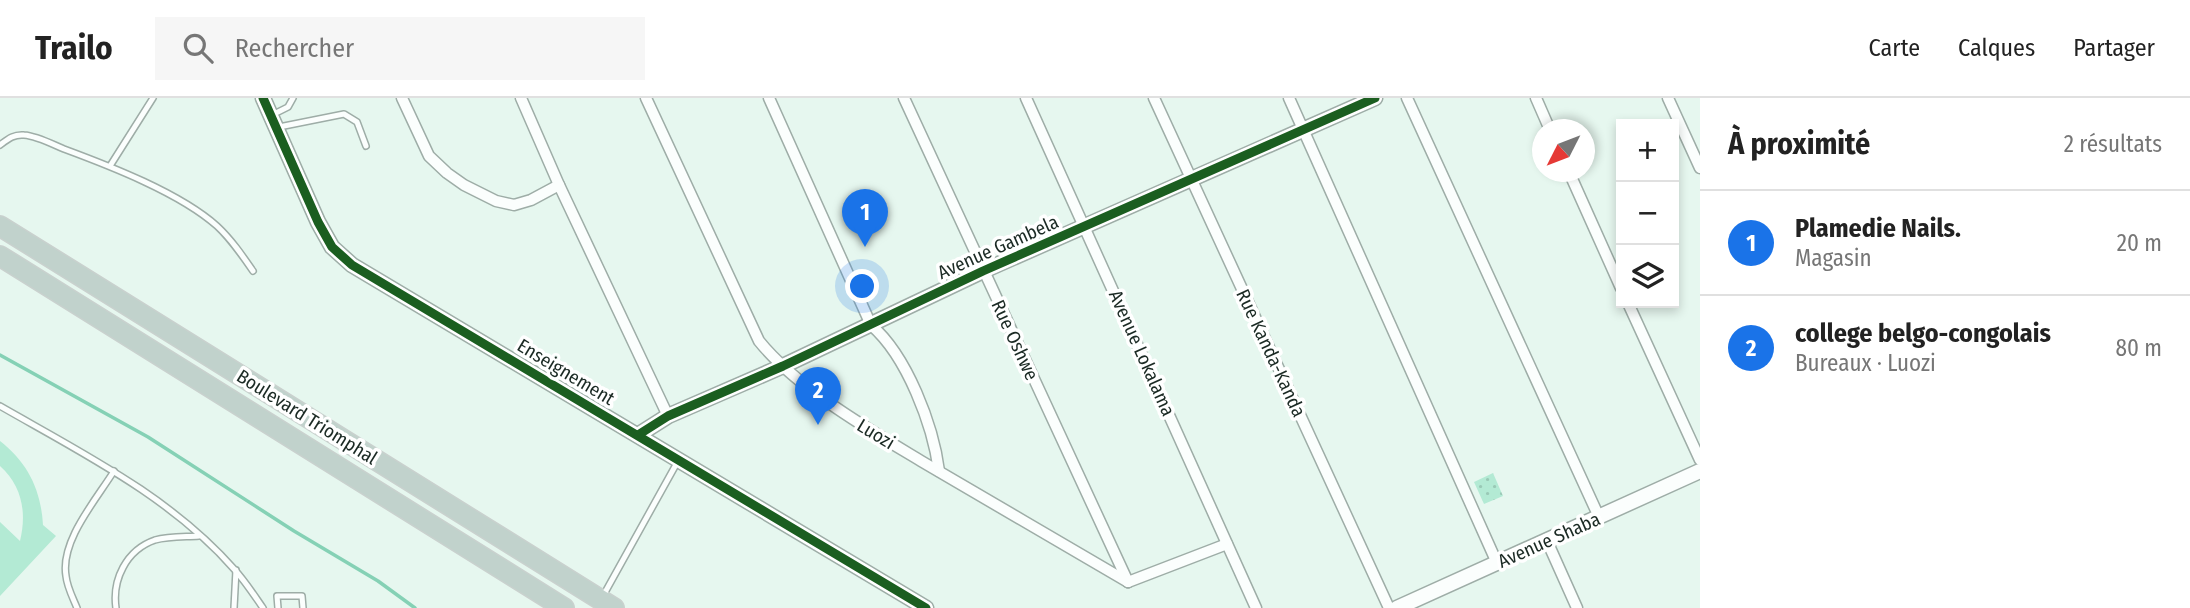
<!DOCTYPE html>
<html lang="fr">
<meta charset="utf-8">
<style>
:root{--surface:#fff;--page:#f6f6f6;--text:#222;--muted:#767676;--line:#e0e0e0;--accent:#1a73e8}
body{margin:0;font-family:"Fira Sans Condensed",sans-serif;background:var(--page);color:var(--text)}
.controls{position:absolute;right:21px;top:21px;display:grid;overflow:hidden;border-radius:0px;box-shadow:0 4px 10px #0003}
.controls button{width:63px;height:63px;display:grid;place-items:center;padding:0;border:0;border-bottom:2px solid var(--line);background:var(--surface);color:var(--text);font:35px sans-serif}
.compass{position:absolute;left:1532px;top:21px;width:63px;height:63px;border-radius:50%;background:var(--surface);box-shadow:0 4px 10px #0003;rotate:228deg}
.you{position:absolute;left:863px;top:189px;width:24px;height:24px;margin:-18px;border:5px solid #fff;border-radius:50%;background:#1a73e8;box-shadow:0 0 0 10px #1a73e833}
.badge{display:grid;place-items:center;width:46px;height:46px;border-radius:50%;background:var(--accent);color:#fff;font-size:23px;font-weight:700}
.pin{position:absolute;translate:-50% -58px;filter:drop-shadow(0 2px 4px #0008)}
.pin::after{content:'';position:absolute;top:37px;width:24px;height:21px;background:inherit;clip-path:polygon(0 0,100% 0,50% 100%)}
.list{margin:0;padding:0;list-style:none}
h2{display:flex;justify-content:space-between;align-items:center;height:91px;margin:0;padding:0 28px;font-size:30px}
h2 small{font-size:23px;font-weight:400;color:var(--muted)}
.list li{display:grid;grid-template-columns:46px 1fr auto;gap:21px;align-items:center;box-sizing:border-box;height:105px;padding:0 28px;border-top:2px solid var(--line)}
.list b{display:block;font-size:26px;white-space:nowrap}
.list p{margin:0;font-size:23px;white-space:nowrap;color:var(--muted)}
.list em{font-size:23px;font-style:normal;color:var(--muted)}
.icon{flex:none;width:38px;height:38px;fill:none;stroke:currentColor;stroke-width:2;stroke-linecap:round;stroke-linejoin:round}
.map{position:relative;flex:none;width:1700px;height:510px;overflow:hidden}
header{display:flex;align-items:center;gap:42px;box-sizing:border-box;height:98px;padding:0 35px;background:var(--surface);border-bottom:2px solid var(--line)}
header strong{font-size:33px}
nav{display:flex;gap:38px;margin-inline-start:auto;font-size:24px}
.search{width:490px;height:63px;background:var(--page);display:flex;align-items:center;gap:18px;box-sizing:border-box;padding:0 24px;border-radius:0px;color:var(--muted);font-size:26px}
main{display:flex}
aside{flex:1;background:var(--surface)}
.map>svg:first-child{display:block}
.park{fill:url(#park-dots)}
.garden{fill:#b3ead4}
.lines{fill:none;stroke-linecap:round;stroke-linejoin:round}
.stream{stroke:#85d1b5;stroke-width:3.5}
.lane-casing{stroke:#9eada7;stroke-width:8}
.street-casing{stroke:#9eada7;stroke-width:13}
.secondary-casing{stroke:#9eada7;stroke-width:17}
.highway-casing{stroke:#c9d1ce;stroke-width:22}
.lane{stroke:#fbfefd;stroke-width:5}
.street{stroke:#fbfefd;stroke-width:10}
.secondary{stroke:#fbfefd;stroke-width:14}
.highway{stroke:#c1d2cc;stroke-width:19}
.cycleway-casing{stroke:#fff;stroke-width:13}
.cycleway{stroke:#1b5e20;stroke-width:9}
.labels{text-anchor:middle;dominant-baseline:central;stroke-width:7;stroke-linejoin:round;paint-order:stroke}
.street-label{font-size:19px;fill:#1b2a24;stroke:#fff}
</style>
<header>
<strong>Trailo</strong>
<div class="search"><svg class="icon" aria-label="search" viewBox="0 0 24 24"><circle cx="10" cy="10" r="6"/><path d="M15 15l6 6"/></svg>Rechercher</div>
<nav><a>Carte</a><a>Calques</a><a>Partager</a></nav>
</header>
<main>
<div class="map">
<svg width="1700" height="510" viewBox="0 0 1700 510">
<defs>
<pattern id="park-dots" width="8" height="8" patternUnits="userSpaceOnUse" patternTransform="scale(1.75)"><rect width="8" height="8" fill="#b3ead4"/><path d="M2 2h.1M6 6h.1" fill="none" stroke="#99c9b6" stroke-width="1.8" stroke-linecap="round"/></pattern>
</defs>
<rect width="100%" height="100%" fill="#e6f7ef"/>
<polygon class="park" points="1493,375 1503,398 1484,406 1474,384"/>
<path class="garden" d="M0,343c28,22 41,49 43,84l13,11 -56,60v-74l20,19c7,-29 2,-55 -20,-75z"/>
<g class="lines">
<polyline class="stream" points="0,257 148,339 294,433 378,483 415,510"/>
<g class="lane-casing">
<g id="lane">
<polyline points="272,17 288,9 293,0"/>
<polyline points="279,29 344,16 357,24 366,48"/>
<path d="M0,47c8,-6 14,-11 24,-10 13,1 28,9 40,14 46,17 116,44 153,77 14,13 25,29 36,45"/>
<polyline points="110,68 153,0"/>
<path d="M0,308c82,47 171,91 234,163 11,12 20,26 29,39"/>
<polyline points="603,498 678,363"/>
<path d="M77,510c-4,-10 -10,-21 -11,-32 -6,-35 30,-76 48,-105"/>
<path d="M116,510c-4,-28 10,-58 39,-68 14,-4 30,-3 44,-4"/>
<polyline points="234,510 236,472"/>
<polyline points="278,510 277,498 302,498 303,510"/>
</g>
</g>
<g class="street-casing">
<g id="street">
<polyline points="402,0 429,58 447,75 464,87 496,103 514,107 531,102 559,87"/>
<polyline points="521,0 559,87 668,318"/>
<path d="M646,0l113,243c38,47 109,88 162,120 69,41 138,80 207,121"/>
<path d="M769,0l102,227c36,31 62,100 68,146"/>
<polyline points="904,0 1128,484"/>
<polyline points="1026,0 1256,510"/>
<polyline points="1154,0 1389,510"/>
<polyline points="1289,0 1497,465"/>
<polyline points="1407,0 1599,419"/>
<polyline points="1536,0 1550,32"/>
<polyline points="1668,0 1700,70"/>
<polyline points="1569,74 1621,190"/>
<polyline points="1628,205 1700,362"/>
<polyline points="1547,443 1577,510"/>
<polyline points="1128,484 1227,446"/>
</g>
</g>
<g class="secondary-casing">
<g id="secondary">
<polyline points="263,0 318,124 332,149 352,167 926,510"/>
<polyline points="638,337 668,318 783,268 983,173 1375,0"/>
<polyline points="1397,510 1700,373"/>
</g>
</g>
<g class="highway-casing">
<g id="highway">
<polyline points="0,128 614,510"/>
<polyline points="0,158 564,510"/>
</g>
</g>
<use href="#lane" class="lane"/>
<use href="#street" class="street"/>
<use href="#secondary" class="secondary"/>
<use href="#highway" class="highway"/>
<g class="cycleway-casing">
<g id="cycleway">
<polyline points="263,0 318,124 332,149 352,167 926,510"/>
<polyline points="638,337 668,318 783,268 983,173 1375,0"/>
</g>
</g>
<use href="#cycleway" class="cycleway"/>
</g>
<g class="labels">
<g class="street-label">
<text transform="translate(998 149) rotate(-24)">Avenue Gambela</text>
<text transform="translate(1015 242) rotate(65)">Rue Oshwe</text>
<text transform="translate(1142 255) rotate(66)">Avenue Lokalama</text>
<text transform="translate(1271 255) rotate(65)">Rue Kanda-Kanda</text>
<text transform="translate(566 274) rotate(31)">Enseignement</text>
<text transform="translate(307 319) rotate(32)">Boulevard Triomphal</text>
<text transform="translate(876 336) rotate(31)">Luozi</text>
<text transform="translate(1549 442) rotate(-24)">Avenue Shaba</text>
</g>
</g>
</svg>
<div class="controls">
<button>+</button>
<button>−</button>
<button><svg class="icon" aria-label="layers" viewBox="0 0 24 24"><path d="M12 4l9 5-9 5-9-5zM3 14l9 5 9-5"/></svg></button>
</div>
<svg class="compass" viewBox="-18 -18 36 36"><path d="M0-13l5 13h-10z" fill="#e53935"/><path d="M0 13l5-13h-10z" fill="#767676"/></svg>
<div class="you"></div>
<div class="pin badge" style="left:865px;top:149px">1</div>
<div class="pin badge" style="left:818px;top:327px">2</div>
</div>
<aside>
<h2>À proximité<small>2 résultats</small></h2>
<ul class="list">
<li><span class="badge">1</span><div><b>Plamedie Nails.</b><p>Magasin</p></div><em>20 m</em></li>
<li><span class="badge">2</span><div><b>college belgo-congolais</b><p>Bureaux · Luozi</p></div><em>80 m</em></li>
</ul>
</aside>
</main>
